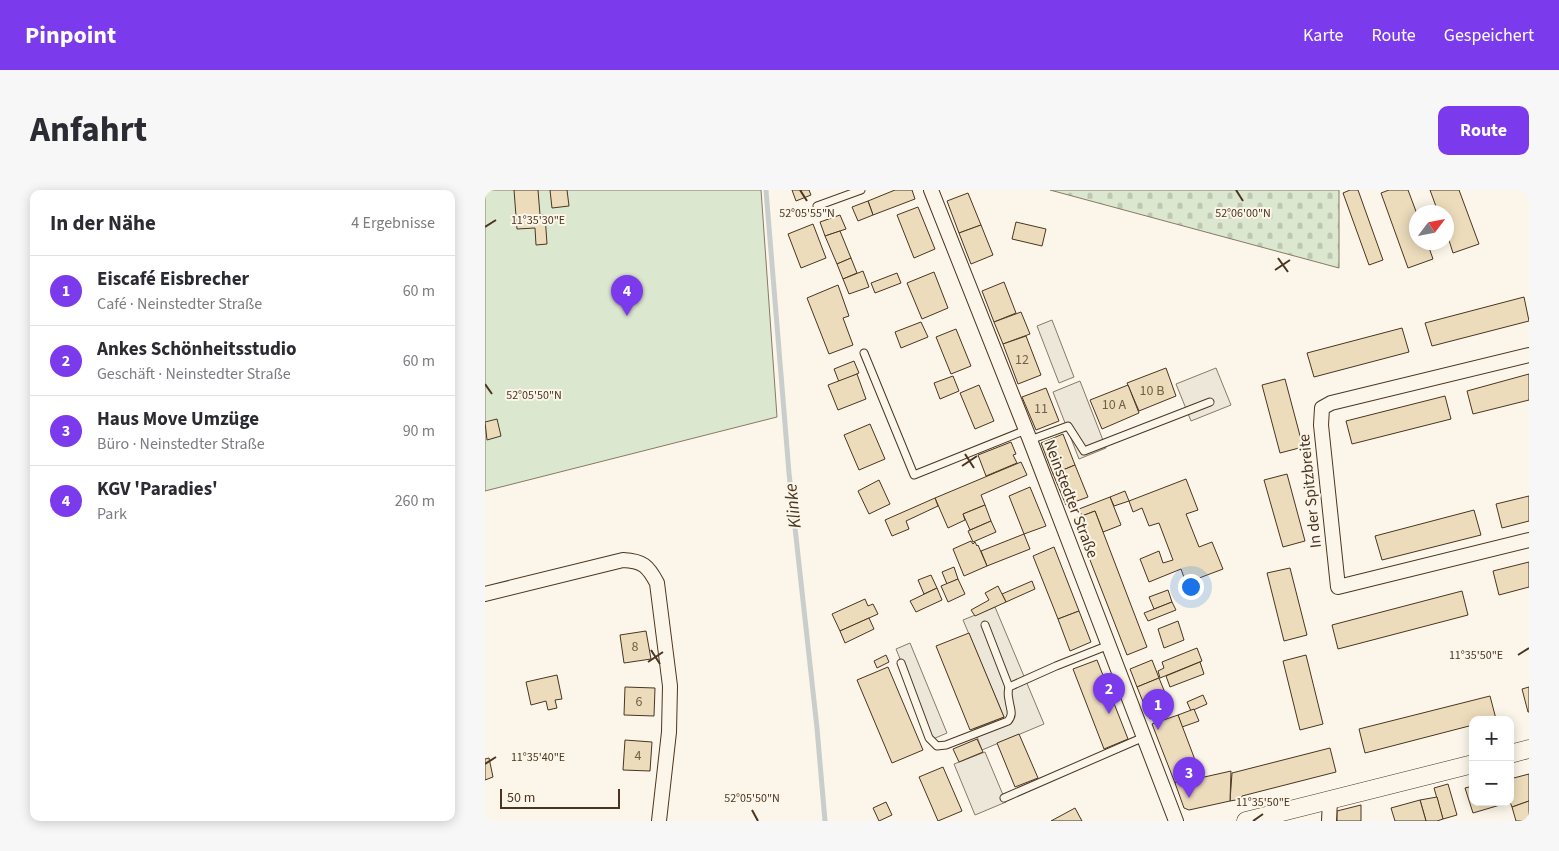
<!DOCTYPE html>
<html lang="de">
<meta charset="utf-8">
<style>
:root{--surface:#fff;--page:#f7f7f7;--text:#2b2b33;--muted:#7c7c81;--line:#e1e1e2;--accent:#7c3aed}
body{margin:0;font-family:"Source Sans 3",sans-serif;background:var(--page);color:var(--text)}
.controls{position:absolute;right:15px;bottom:15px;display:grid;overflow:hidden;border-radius:10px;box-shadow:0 2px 12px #0003}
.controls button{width:45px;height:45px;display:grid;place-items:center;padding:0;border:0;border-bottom:1px solid var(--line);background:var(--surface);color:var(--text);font:25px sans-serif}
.compass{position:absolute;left:924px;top:15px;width:45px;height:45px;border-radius:50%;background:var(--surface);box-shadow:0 2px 12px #0003;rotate:58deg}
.scale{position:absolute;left:15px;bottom:12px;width:120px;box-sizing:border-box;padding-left:5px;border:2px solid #4a3520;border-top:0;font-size:14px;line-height:18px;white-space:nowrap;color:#4a3520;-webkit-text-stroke:4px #fbf6e9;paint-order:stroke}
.you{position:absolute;left:705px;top:396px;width:18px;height:18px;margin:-12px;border:4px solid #fff;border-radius:50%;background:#1a73e8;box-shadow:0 0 0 8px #1a73e833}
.badge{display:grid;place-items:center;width:32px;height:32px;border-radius:50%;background:var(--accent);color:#fff;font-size:16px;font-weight:700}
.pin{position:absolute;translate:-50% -41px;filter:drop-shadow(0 1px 2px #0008)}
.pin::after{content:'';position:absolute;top:26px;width:18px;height:15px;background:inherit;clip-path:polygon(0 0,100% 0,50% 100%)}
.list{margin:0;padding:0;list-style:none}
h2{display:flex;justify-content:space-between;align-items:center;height:65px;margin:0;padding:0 20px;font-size:21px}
h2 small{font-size:16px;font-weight:400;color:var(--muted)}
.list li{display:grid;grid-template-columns:32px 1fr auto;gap:15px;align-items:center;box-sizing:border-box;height:70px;padding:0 20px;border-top:1px solid var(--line)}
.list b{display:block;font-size:19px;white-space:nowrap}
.list p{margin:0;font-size:16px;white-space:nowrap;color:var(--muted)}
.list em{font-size:16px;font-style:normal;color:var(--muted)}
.map{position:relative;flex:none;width:1044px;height:631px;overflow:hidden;border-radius:10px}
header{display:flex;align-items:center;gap:30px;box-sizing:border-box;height:70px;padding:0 25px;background:var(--accent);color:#fff}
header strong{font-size:24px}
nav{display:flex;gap:28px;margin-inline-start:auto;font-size:18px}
.intro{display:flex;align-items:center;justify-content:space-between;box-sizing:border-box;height:120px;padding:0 30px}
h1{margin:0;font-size:35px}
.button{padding:12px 22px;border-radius:10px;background:var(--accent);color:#fff;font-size:18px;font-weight:700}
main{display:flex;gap:30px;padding:0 30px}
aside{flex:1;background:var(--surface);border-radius:10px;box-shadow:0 2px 12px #0003}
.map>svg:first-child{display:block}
.green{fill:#dce7d0;stroke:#887966}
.cemetery{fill:url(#cemetery-stones);stroke:#887966}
.parking{fill:#ede7d9;stroke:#887966}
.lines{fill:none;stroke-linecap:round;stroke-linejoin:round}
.stream{stroke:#c9cecd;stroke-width:5}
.building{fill:#ecdcbc;stroke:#4a3520}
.service-casing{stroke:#4a3520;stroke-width:9}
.minor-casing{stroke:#4a3520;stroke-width:16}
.tertiary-casing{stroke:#4a3520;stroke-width:19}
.service{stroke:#fbf6e9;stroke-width:7}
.minor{stroke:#fbf6e9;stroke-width:14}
.tertiary{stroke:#fbf6e9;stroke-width:18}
.ticks{fill:none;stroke:#4a3520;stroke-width:2}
.labels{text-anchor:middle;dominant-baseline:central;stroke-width:4;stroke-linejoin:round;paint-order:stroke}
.number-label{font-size:14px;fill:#725f47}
.street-label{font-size:16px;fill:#4a3520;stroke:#fbf6e9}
.water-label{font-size:18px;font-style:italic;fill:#4a3520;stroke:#fbf6e9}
.ticks-label{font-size:12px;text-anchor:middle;fill:#4a3520;stroke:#fbf6e9;stroke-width:4;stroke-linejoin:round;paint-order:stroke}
</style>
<header>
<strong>Pinpoint</strong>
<nav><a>Karte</a><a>Route</a><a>Gespeichert</a></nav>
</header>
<div class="intro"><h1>Anfahrt</h1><a class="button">Route</a></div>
<main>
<aside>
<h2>In der Nähe<small>4 Ergebnisse</small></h2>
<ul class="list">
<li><span class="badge">1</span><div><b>Eiscafé Eisbrecher</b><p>Café · Neinstedter Straße</p></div><em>60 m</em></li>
<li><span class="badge">2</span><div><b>Ankes Schönheitsstudio</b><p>Geschäft · Neinstedter Straße</p></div><em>60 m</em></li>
<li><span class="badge">3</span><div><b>Haus Move Umzüge</b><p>Büro · Neinstedter Straße</p></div><em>90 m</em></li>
<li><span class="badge">4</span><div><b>KGV 'Paradies'</b><p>Park</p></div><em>260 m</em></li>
</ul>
</aside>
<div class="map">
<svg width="1044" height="631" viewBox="0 0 1044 631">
<defs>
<pattern id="cemetery-stones" width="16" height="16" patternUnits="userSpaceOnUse" patternTransform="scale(1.25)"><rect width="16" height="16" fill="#dce7d0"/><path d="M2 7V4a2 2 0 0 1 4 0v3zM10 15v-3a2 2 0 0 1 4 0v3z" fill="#bec7b2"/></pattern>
</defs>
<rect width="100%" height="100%" fill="#fbf6e9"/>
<polygon class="green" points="0,0 276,0 292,227 0,301"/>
<polygon class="cemetery" points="565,0 854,0 854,78"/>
<g class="parking">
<polygon points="567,130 589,187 574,193 552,136"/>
<polygon points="731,178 746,215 706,231 691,194"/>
<polygon points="595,191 621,258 594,269 568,202"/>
<polygon points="510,417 559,534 497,560 489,539 519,527 478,430"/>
<polygon points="425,453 462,543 448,549 411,459"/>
<polygon points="500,562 521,612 490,625 469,574"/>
</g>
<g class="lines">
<polyline class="stream" points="281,0 304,283 332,538 340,631"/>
</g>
<g class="building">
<polygon points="29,0 53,0 55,25 60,25 62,54 51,55 50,38 32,39"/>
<polygon points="65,0 82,0 84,16 67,18"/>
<polygon points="307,0 324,0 326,5 311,11"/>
<polygon points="410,0 427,0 430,9 388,25 383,11"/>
<polygon points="865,0 873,0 898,70 884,75 858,3"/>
<polygon points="904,0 923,0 932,24 932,52 942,52 948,69 923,78 896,3"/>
<polygon points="945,0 974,0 994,54 968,63 962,44 962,22 953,22"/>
<polygon points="483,3 496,35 474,43 462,11"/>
<polygon points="383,11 388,25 373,31 367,17"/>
<polygon points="433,17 450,59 429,68 412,25"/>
<polygon points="355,25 361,39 340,46 335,32"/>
<polygon points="531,32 561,39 557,56 527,49"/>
<polygon points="328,34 341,68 316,78 303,44"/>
<polygon points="496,35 508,65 486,74 474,43"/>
<polygon points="355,41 366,68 352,74 340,46"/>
<polygon points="366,68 372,83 358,89 352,74"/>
<polygon points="378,81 384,97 364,104 358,89"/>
<polygon points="449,82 463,118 437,129 422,93"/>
<polygon points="412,83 416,93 390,103 386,93"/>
<polygon points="519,92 531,123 509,132 497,101"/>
<polygon points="353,95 364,126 358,128 368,155 344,164 322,108"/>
<polygon points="1039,107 1044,131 947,156 940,133"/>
<polygon points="536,122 545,144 518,154 509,132"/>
<polygon points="436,132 443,147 416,158 410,142"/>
<polygon points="917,138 924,162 829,187 822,163"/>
<polygon points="471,139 486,176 466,184 451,147"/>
<polygon points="541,146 556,185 533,194 518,154"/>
<polygon points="369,171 374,183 354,192 349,179"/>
<polygon points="681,178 691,206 654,221 642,193"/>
<polygon points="372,184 381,209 353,220 343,195"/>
<polygon points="1044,184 1044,210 988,224 982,201"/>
<polygon points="468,186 474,201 455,209 449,193"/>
<polygon points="800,189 818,257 795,263 777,195"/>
<polygon points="494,195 509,231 490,239 475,203"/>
<polygon points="643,195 654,223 617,239 605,210"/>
<polygon points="561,198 574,231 551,240 537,207"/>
<polygon points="960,206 966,229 867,254 861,231"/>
<polygon points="12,229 16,246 2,250 0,232"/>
<polygon points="385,234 400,269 374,280 359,245"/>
<polygon points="578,244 590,275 568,284 556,253"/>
<polygon points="526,252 531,264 528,265 532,273 501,286 493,265"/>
<polygon points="536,272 542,285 496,305 500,315 478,324 480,330 463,338 450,308"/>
<polygon points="590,275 603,307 581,315 568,284"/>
<polygon points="802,284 820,351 798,357 779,290"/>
<polygon points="701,289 713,320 701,324 714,357 727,352 738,379 701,393 696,379 664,392 655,369 674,361 678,373 688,370 674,333 664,336 657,318 648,322 644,311"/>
<polygon points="394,290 405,314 384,324 373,301"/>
<polygon points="545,297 561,336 539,344 524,306"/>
<polygon points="640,301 644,311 629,316 625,307"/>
<polygon points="1044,306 1044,331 1017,338 1011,314"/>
<polygon points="625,307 636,335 618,342 610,321 597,326 594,319"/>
<polygon points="450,308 453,316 421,331 424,339 407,346 400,330"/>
<polygon points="500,315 506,331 485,340 478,324"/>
<polygon points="989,320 996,345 897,370 890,346"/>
<polygon points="610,321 662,457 642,465 589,329"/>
<polygon points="506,331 511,342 488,352 483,341"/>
<polygon points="539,344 545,359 502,376 496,361"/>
<polygon points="486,351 488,354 490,352 492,356 493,355 502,376 479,386 468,359"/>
<polygon points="569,357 594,421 573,429 548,366"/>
<polygon points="1044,372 1044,397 1014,405 1008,381"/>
<polygon points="469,377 473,389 462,394 457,382"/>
<polygon points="805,378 822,445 799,451 782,383"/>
<polygon points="446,385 452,398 439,404 433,390"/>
<polygon points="473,389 480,404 463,412 456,396"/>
<polygon points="547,391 550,399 521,412 517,404"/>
<polygon points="513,396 521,412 490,426 486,420 504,410 500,403"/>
<polygon points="452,398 457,410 431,422 425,411"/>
<polygon points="683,400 687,412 669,419 664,407"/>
<polygon points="977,401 983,425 853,459 847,435"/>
<polygon points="380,409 383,416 388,414 393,424 355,441 347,424"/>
<polygon points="687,412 691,420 663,431 659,423"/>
<polygon points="594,421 606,452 585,461 573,429"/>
<polygon points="384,428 389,439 360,453 355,441"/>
<polygon points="693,431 699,450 679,458 673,439"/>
<polygon points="161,441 166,469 139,473 135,445"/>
<polygon points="484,443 519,527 485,540 451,456"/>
<polygon points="712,458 717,471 675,488 673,481 679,478 677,472"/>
<polygon points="401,465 404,472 392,478 389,471"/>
<polygon points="821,465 838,534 815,540 798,471"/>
<polygon points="612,470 643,549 619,559 588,479"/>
<polygon points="667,470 674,488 652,497 645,479"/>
<polygon points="715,472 719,484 685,497 681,486"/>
<polygon points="403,477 438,560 407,573 372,490"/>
<polygon points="72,485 77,509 70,510 72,518 63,520 61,511 46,515 41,492"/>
<polygon points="674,488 687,520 665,529 652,497"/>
<polygon points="140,497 170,498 169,526 139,525"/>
<polygon points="1044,497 1044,522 1043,522 1037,499"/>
<polygon points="718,505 722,514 706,521 702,512"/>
<polygon points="1005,506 1011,529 988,530 988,535 880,563 874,539"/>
<polygon points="709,519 714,531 697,537 693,525"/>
<polygon points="693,525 715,583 690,593 667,534"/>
<polygon points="534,544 553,588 530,597 512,553"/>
<polygon points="492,549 498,562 474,572 468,559"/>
<polygon points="140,550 167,552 165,581 138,580"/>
<polygon points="845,558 851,582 757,606 756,609 745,611 747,583"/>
<polygon points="4,568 8,587 0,590 0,569"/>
<polygon points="458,577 477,621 453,631 434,587"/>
<polygon points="746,581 745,611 704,620 699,618 690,593 714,583 715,588"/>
<polygon points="1044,584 1044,611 1027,617 1025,612 1025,589"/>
<polygon points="963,594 972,625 958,629 949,598"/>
<polygon points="988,596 988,612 1014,612 1015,615 988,623 980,598"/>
<polygon points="952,607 958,629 952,631 941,631 935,610"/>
<polygon points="935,610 941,631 910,631 906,618"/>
<polygon points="1044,611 1044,631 1031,631 1027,617"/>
<polygon points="401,612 407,625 394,631 388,618"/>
<polygon points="876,615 876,631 852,631 852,621"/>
<polygon points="590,618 597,631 566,631"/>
</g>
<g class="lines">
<g class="service-casing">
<g id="service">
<polyline points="332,16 376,0"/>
<polyline points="379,163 429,285 541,240"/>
<polyline points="545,250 583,236 599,261 725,212"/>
<polyline points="500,435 524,497"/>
<path d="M416,473l28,75 8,8 9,-1 62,-24c6,-7 2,-12 1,-21 -1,-4 -1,-9 0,-13l47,-21 53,-21"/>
<polyline points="519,608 659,547"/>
</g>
</g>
<g class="minor-casing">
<g id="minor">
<polyline points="446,0 545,250 691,631"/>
<polyline points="1044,165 846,213 837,218 836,235 853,397 1044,350"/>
<path d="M0,404l138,-34c20,1 25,6 34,23l13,103 -1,46 -10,89"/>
<polyline points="844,631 845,610"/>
</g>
</g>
<g class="tertiary-casing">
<g id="tertiary">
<polyline points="1025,564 1044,559"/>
<polyline points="761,631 988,574"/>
</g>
</g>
<use href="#service" class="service"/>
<use href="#minor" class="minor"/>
<use href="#tertiary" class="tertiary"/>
</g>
<path class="ticks" d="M315,0l7,11M751,0l7,11M0,37l11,-7M793,68l10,14M790,80l15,-10M0,194l7,10M480,264l9,14M477,276l15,-10M166,460l9,14M1033,465l11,-7M163,472l15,-10M0,574l11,-7M267,620l6,11M768,631l10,-7"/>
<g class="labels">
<g class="number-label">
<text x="537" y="170">12</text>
<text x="667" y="201">10 B</text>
<text x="629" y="215">10 A</text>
<text x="556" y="219">11</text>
<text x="150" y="457">8</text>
<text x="154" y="512">6</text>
<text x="153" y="566">4</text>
</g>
<g class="street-label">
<text transform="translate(825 301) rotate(-96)">In der Spitzbreite</text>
<text transform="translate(586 309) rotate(69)">Neinstedter Straße</text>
</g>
<g class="water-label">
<text transform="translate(308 316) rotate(-96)">Klinke</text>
</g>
</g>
<g class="ticks-label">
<text x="322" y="27">52°05'55"N</text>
<text x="758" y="27">52°06'00"N</text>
<text x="53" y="34">11°35'30"E</text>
<text x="49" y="209">52°05'50"N</text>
<text x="991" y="469">11°35'50"E</text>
<text x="53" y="571">11°35'40"E</text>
<text x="267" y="612">52°05'50"N</text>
<text x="778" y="616">11°35'50"E</text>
</g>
</svg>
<div class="controls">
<button>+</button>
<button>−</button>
</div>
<svg class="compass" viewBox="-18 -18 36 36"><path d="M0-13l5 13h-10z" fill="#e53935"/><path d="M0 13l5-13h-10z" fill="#7c7c81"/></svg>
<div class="scale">50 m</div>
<div class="you"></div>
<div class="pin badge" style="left:673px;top:540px">1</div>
<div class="pin badge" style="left:624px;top:524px">2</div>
<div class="pin badge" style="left:704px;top:608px">3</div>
<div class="pin badge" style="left:142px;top:126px">4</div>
</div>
</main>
